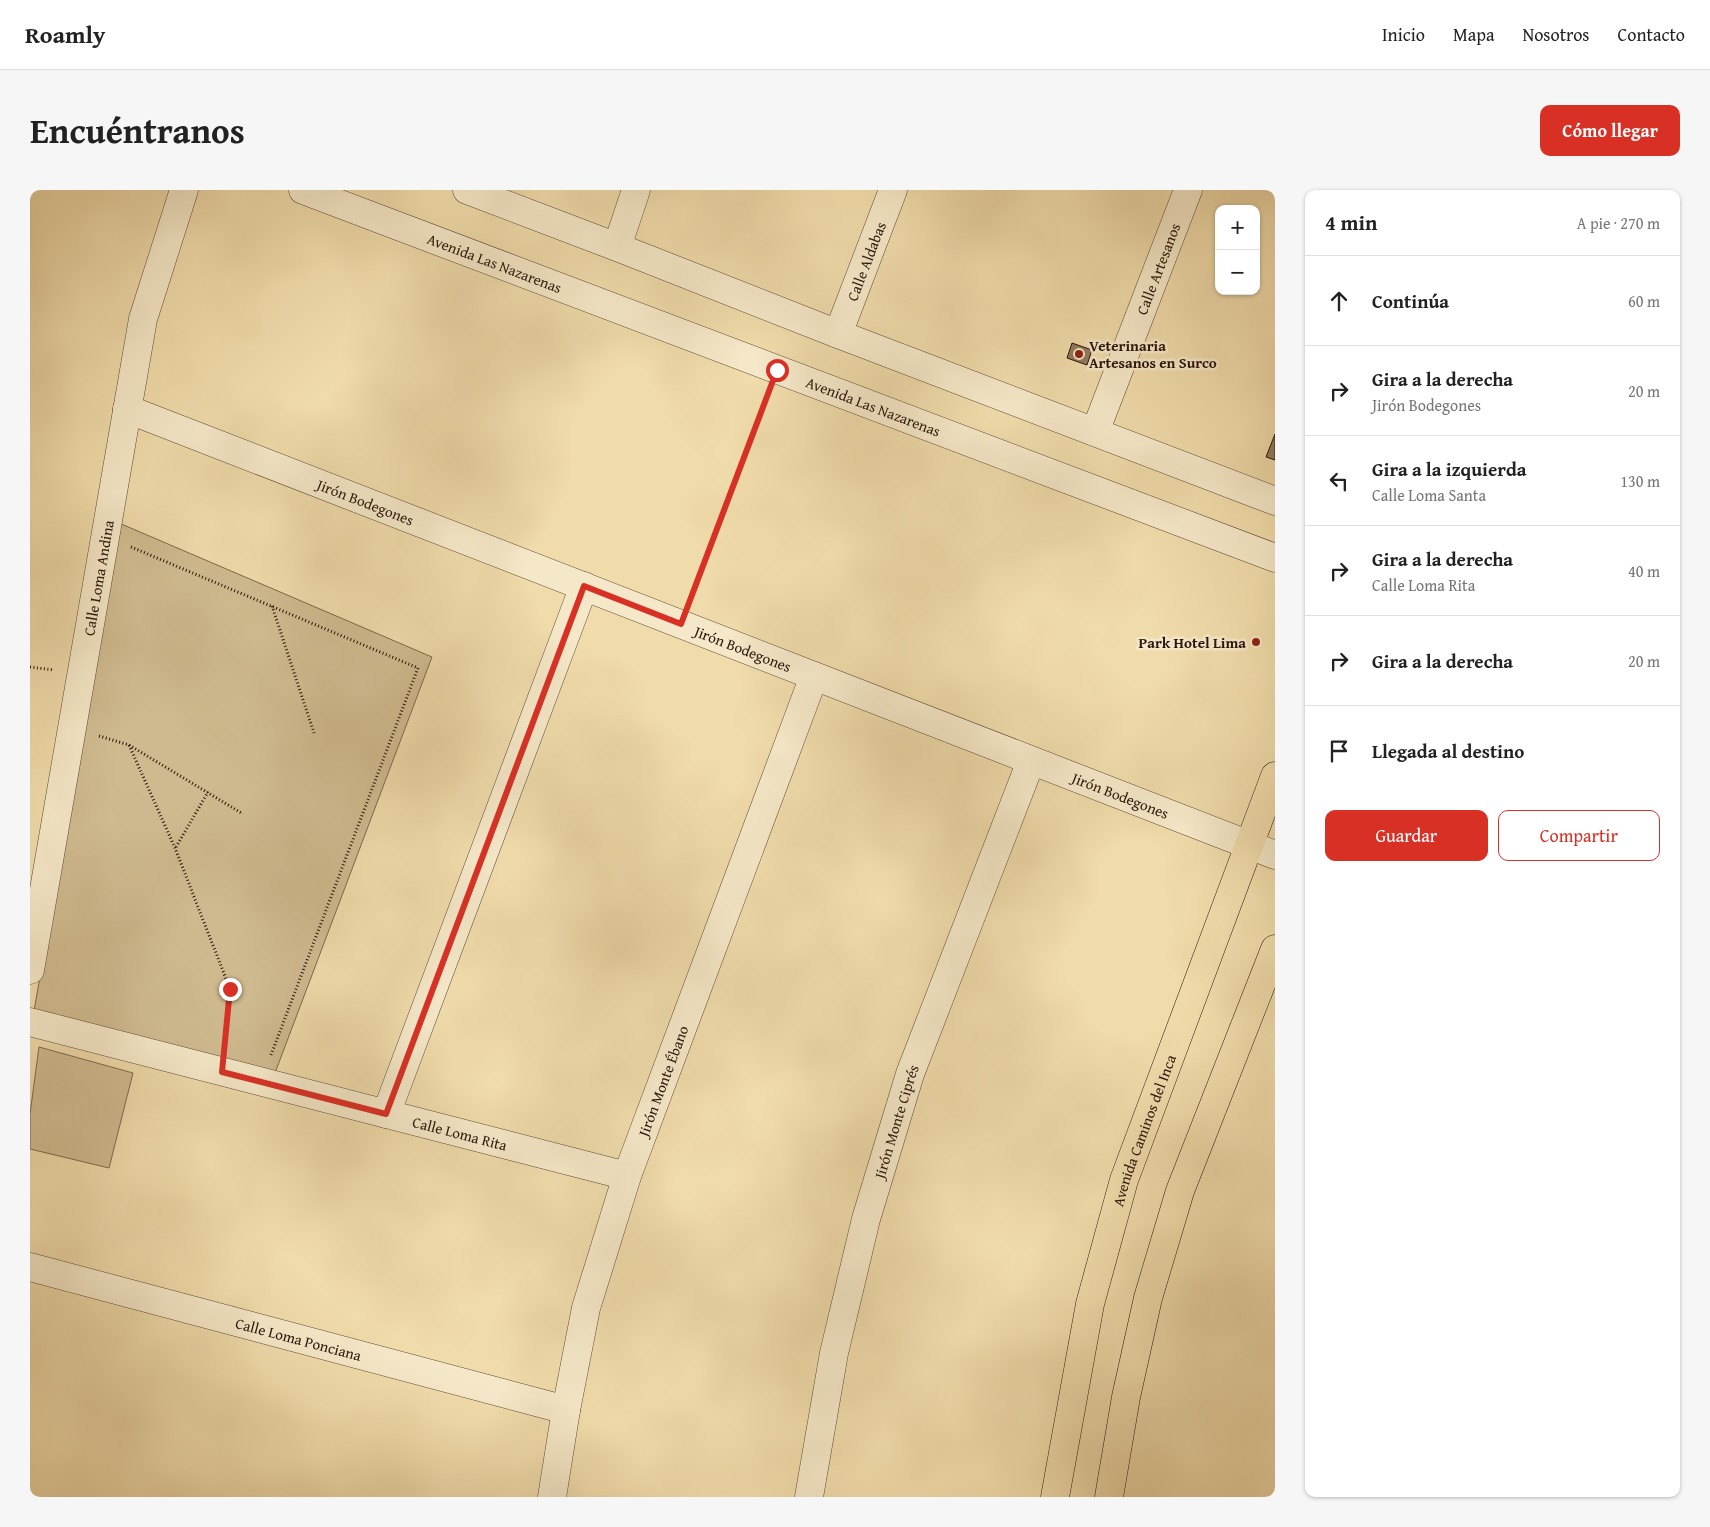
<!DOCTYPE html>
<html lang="es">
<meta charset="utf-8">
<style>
:root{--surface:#fff;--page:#f6f6f6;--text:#222;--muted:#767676;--line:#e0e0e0;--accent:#d93025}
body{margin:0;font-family:"Gentium Book Plus",serif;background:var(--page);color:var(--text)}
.controls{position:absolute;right:15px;top:15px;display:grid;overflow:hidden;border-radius:10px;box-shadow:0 1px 4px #0004}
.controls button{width:45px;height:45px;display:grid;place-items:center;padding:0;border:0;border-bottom:1px solid var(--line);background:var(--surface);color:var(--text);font:25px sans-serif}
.stop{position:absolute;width:15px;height:15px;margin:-11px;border:4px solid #d93025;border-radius:50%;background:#fff}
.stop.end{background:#d93025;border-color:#fff;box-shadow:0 1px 5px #0008}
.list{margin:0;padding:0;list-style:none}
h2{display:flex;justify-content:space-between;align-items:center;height:65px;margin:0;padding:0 20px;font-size:21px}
h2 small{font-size:16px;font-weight:400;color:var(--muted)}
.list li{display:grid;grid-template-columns:32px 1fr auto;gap:15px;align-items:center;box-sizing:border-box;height:90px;padding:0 20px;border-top:1px solid var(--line)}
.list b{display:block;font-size:19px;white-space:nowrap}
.list p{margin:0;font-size:16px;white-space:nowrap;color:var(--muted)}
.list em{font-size:16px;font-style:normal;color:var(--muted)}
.actions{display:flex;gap:10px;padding:15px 20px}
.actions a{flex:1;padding:11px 0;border:1px solid var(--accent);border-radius:10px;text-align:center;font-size:18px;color:var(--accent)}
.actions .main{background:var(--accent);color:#fff}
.icon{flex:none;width:28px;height:28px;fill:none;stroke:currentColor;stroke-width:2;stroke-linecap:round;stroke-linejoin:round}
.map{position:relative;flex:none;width:1245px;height:1307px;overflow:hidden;border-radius:10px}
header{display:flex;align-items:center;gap:30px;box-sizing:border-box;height:70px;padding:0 25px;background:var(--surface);border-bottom:1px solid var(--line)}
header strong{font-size:24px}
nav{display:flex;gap:28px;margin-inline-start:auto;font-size:18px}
.intro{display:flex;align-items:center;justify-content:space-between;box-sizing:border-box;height:120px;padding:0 30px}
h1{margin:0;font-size:35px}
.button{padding:12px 22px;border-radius:10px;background:var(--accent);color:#fff;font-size:18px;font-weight:700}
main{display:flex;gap:30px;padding:0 30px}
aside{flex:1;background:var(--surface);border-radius:10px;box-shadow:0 1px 4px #0004}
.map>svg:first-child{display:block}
.green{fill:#cfba8f;stroke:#7d684e}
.building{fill:#917c5f;stroke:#2b160d}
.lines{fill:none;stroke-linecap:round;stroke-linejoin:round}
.minor-casing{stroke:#5c4734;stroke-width:29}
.major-casing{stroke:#2b160d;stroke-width:29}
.path{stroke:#2b160d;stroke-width:3;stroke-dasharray:1 2.5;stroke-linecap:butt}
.minor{stroke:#f5e8c8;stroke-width:28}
.major{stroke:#f0dbaa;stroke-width:28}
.route{stroke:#d93025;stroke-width:6}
.poi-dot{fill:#8f2418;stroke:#f5e8c8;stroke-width:2}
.labels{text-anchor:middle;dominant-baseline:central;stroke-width:5;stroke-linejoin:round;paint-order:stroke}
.street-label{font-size:15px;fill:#2b160d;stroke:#f5e8c8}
.poi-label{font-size:15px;font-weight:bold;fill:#2b160d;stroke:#f5e8c8;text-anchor:start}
</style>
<header>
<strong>Roamly</strong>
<nav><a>Inicio</a><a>Mapa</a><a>Nosotros</a><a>Contacto</a></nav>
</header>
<div class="intro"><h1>Encuéntranos</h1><a class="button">Cómo llegar</a></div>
<main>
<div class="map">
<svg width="1245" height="1307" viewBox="0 0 1245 1307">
<rect width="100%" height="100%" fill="#f0dbaa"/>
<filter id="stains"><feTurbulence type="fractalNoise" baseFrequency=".004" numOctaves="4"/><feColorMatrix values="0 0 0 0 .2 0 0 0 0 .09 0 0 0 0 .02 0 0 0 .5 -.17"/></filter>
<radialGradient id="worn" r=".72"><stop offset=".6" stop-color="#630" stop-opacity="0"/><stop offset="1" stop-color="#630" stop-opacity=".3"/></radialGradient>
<g class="green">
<polygon points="89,333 402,467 245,883 4,821"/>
<polygon points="9,857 103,883 79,978 0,959 0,924"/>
</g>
<g class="building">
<polygon points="1042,153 1062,160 1057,175 1037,168"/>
<polygon points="1245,244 1245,270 1236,267"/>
</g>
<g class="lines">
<g class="minor-casing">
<g id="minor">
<path id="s1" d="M273,0l972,368"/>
<polyline points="437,0 587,57 808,144 1245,311"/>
<polyline points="587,57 606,0"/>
<path id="s2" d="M808,144l55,-144"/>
<path id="s3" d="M97,219l1148,446"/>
<path id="s4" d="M1065,242l93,-242"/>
<path id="s5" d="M0,780l113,-651 41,-129"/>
<path id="s6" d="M0,832l597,154"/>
<polyline points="356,924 554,396"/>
<path id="s7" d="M0,1077l536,143"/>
<path id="s8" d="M522,1307l14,-87 20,-102 41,-132 187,-500"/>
<path id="s9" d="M779,1307l25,-144 32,-134 44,-145 121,-313"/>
</g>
</g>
<g class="major-casing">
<g id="major">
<path id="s10" d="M1025,1307l35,-193 34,-124 151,-404"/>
<polyline points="1079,1307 1096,1207 1118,1108 1150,1001 1245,759"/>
</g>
</g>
<g class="path">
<polyline points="101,357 388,478 241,865"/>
<polyline points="661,408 738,206"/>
<polyline points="242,416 284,543"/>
<polyline points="0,477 24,480"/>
<polyline points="69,546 99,555 213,624"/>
<polyline points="99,555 145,658 200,799 194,854"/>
<polyline points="146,657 178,602"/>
</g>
<use href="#minor" class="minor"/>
<use href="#major" class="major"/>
</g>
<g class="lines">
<polyline class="route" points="200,799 192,882 356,924 554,396 651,434 747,180"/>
</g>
<g class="poi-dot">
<circle cx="1049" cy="164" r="5"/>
<circle cx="1226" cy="452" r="5"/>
</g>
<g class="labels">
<g class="street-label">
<text stroke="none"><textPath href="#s2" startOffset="78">Calle Aldabas</textPath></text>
<text stroke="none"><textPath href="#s1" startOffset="205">Avenida Las Nazarenas</textPath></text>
<text stroke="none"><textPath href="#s4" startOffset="175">Calle Artesanos</textPath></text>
<text stroke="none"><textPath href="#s1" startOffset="610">Avenida Las Nazarenas</textPath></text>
<text stroke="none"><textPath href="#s3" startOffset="256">Jirón Bodegones</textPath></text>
<text stroke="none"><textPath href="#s5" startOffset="398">Calle Loma Andina</textPath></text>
<text stroke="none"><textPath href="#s3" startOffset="661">Jirón Bodegones</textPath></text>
<text stroke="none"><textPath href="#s3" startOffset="1066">Jirón Bodegones</textPath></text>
<text stroke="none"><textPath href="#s8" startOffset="432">Jirón Monte Ébano</textPath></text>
<text stroke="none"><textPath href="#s9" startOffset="386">Jirón Monte Ciprés</textPath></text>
<text stroke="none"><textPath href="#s10" startOffset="378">Avenida Caminos del Inca</textPath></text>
<text stroke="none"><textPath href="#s6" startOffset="444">Calle Loma Rita</textPath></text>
<text stroke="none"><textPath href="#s7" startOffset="278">Calle Loma Ponciana</textPath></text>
</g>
<g class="poi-label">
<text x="1059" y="155">Veterinaria<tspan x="1059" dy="17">Artesanos en Surco</tspan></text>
<text x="1216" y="452" text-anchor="end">Park Hotel Lima</text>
</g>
</g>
<rect width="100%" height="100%" filter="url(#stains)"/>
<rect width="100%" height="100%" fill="url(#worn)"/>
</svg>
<div class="controls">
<button>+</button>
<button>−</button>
</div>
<div class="stop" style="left:747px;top:180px"></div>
<div class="stop end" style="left:200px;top:799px"></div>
</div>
<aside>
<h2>4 min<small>A pie · 270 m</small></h2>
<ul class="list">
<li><svg class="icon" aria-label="ahead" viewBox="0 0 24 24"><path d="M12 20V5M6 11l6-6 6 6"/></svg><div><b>Continúa</b></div><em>60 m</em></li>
<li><svg class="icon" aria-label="right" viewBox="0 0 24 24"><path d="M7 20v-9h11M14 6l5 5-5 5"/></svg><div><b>Gira a la derecha</b><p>Jirón Bodegones</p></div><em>20 m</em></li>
<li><svg class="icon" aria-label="left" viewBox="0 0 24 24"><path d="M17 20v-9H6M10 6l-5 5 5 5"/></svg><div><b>Gira a la izquierda</b><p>Calle Loma Santa</p></div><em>130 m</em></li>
<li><svg class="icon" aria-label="right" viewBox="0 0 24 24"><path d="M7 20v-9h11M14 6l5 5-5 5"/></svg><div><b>Gira a la derecha</b><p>Calle Loma Rita</p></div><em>40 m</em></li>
<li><svg class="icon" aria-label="right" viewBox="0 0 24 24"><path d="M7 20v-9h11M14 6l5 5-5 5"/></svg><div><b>Gira a la derecha</b></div><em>20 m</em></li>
<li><svg class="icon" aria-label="arrive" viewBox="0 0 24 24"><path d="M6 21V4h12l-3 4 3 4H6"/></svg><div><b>Llegada al destino</b></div></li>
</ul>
<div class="actions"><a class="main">Guardar</a><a>Compartir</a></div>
</aside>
</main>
